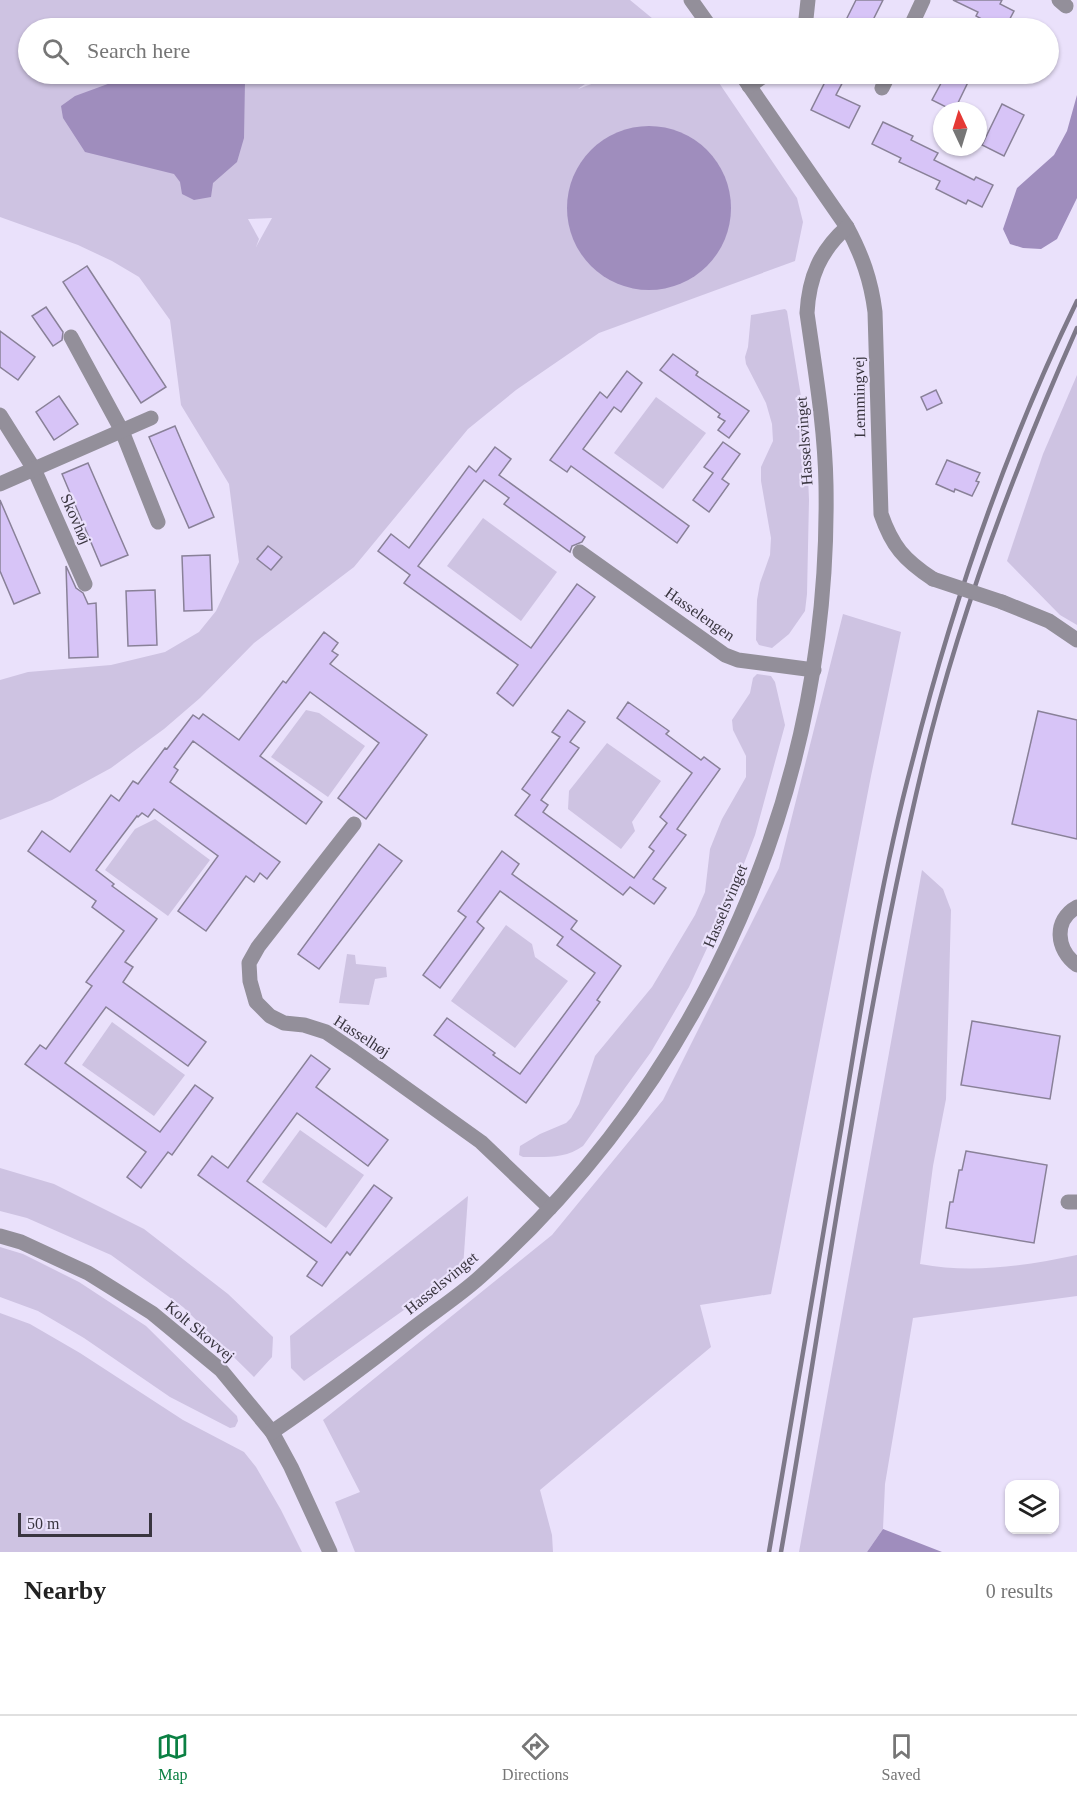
<!DOCTYPE html>
<meta charset="utf-8">
<style>
:root{--surface:#fff;--page:#f6f6f6;--text:#222;--muted:#767676;--line:#e0e0e0;--accent:#0b8043}
body{margin:0;font-family:"Times New Roman",serif;background:var(--page);color:var(--text)}
.controls{position:absolute;right:18px;bottom:18px;display:grid;overflow:hidden;border-radius:12px;box-shadow:0 2px 4px #0004}
.controls button{width:54px;height:54px;display:grid;place-items:center;padding:0;border:0;border-bottom:2px solid var(--line);background:var(--surface);color:var(--text);font:30px sans-serif}
.compass{position:absolute;left:933px;top:102px;width:54px;height:54px;border-radius:50%;background:var(--surface);box-shadow:0 2px 4px #0004;rotate:356deg}
.scale{position:absolute;left:18px;bottom:15px;width:134px;box-sizing:border-box;padding-left:6px;border:3px solid #39353f;border-top:0;font-size:16px;line-height:21px;white-space:nowrap;color:#39353f;-webkit-text-stroke:4px #eae1fb;paint-order:stroke}
.list{margin:0;padding:0;list-style:none}
h2{display:flex;justify-content:space-between;align-items:center;height:78px;margin:0;padding:0 24px;font-size:26px}
h2 small{font-size:20px;font-weight:400;color:var(--muted)}
.icon{flex:none;width:33px;height:33px;fill:none;stroke:currentColor;stroke-width:2;stroke-linecap:round;stroke-linejoin:round}
.map{position:relative;flex:none;width:1077px;height:1552px;overflow:hidden}
.search{position:absolute;background:var(--surface);box-shadow:0 2px 4px #0004;left:18px;right:18px;top:18px;height:66px;display:flex;align-items:center;gap:15px;box-sizing:border-box;padding:0 21px;border-radius:33px;color:var(--muted);font-size:22px}
.sheet{height:162px;background:var(--surface)}
nav{display:flex;justify-content:space-around;align-items:center;box-sizing:border-box;height:84px;border-top:2px solid var(--line);background:var(--surface);font-size:16px;color:var(--muted)}
nav a{display:grid;justify-items:center;gap:3px}
nav .on{color:var(--accent)}
.map>svg:first-child{display:block}
.green{fill:#cec3e2;fill-rule:evenodd}
.water{fill:#9f8dbd}
.building{fill:#d7c4f7;stroke:#898198;stroke-width:1.5}
.lines{fill:none;stroke-linecap:round;stroke-linejoin:round}
.minor{stroke:#938f9a;stroke-width:15}
.rail{stroke:#7e7989;stroke-width:4.5}
.minor-bridge{stroke:#938f9a;stroke-width:15}
.labels{text-anchor:middle;dominant-baseline:central;stroke-width:4.5;stroke-linejoin:round;paint-order:stroke}
.street-label{font-size:16px;fill:#39353f;stroke:#eae1fb}
</style>
<div class="map">
<svg width="1077" height="1552" viewBox="0 0 1077 1552">
<rect width="100%" height="100%" fill="#eae1fb"/>
<g class="green">
<path d="M0,0h630l34,28h-636v46h571l-21,15 40,-15h95l84,124 6,24 -8,39 -196,72 -83,57 -48,39 -114,138 -100,76 -54,55 -36,31 -53,39 -33,18 -26,14 -52,20v-140l28,-8 83,-7 54,-13 34,-20 17,-21 23,-49 -10,-78 -48,-79 -11,-85 -31,-43 -27,-16 -34,-16 -78,-28zM272,218l-16,29 3,-8 -11,-20z"/>
<polygon points="785,309 787,311 806,427 809,500 807,594 805,611 789,634 772,648 759,645 756,640 757,600 760,583 770,555 771,538 761,481 761,467 773,441 772,424 766,403 746,364 745,357 748,347 751,315"/>
<polygon points="1077,375 1077,625 1060,615 1007,561 1043,454"/>
<polygon points="656,397 706,433 663,489 614,453"/>
<polygon points="483,518 557,572 521,621 447,566"/>
<polygon points="843,614 901,632 871,776 771,1294 700,1305 711,1347 540,1490 552,1535 553,1552 355,1552 335,1502 360,1492 323,1420 552,1235 663,1100 779,868"/>
<path d="M757,674l14,2 4,6 10,43 -30,110 -22,57 -44,95 -38,65 -68,94c-18,13 -38,11 -60,11l-4,-2 1,-9 20,-12 26,-11 5,-5 8,-14 16,-48 57,-69 43,-72 10,-23 5,-43 12,-30 24,-42v-21l-13,-26 -1,-10 18,-27 3,-15z"/>
<polygon points="306,710 319,713 365,746 328,797 271,757"/>
<polygon points="607,743 661,781 632,822 635,831 621,849 568,809 569,791"/>
<polygon points="155,819 210,860 168,916 105,870 135,829"/>
<path d="M922,870l21,19 8,21 -5,189 -13,67 -13,98c52,10 105,2 157,-9v41l-164,22 -28,166 -2,45 -16,23h-68z"/>
<polygon points="506,925 532,944 535,957 568,981 515,1048 451,1001"/>
<polygon points="347,954 355,955 356,964 386,967 387,977 375,979 369,1005 339,1003"/>
<polygon points="112,1022 185,1075 154,1116 82,1065"/>
<polygon points="300,1130 364,1175 326,1228 262,1182"/>
<polygon points="0,1168 54,1184 144,1229 228,1294 273,1337 272,1357 254,1377 183,1307 111,1255 27,1218 0,1211"/>
<polygon points="468,1196 463,1268 304,1381 291,1368 290,1336"/>
<polygon points="0,1247 23,1254 79,1282 146,1326 237,1416 238,1421 235,1427 230,1428 170,1397 84,1338 38,1311 0,1297"/>
<polygon points="0,1313 30,1324 80,1353 183,1420 244,1452 256,1467 281,1510 302,1552 0,1552"/>
</g>
<g class="water">
<polygon points="135,74 239,74 245,81 244,138 237,162 213,183 211,197 194,200 182,194 180,182 174,174 85,152 63,118 61,106 75,96"/>
<polygon points="1077,95 1077,198 1057,239 1041,249 1023,248 1010,244 1003,229 1017,188 1054,155 1067,131"/>
<circle cx="649" cy="208" r="82"/>
<polygon points="883,1529 942,1552 867,1552"/>
</g>
<g class="building">
<polygon points="856,0 883,0 869,28 842,28"/>
<polygon points="953,0 1002,0 1000,4 1014,11 1005,28 986,28 989,23 976,16 978,12"/>
<polygon points="829,74 847,74 836,95 860,106 849,128 811,110"/>
<polygon points="946,74 972,74 954,111 932,100"/>
<polygon points="1002,104 1024,115 1004,156 982,145"/>
<polygon points="883,122 913,136 911,140 938,153 934,160 974,180 976,177 993,185 982,207 968,200 966,204 936,189 940,181 899,162 901,158 872,144"/>
<polygon points="87,266 166,387 141,403 63,282"/>
<polygon points="46,307 63,332 62,340 53,346 32,316"/>
<polygon points="0,331 35,357 18,380 0,367"/>
<polygon points="673,354 698,372 696,375 749,411 729,438 718,430 725,421 718,417 720,414 660,370"/>
<polygon points="627,371 642,383 621,412 614,407 583,449 689,526 677,543 571,466 567,472 550,460 600,392 607,398"/>
<polygon points="936,390 942,403 927,410 921,397"/>
<polygon points="59,396 78,424 54,440 36,412"/>
<polygon points="175,426 214,517 189,528 149,437"/>
<polygon points="723,442 740,454 722,479 729,484 709,512 693,500 713,473 704,467"/>
<polygon points="495,447 511,459 499,475 585,537 582,542 572,546 570,552 504,504 509,498 484,480 418,566 531,648 577,584 595,597 513,706 497,693 518,665 404,583 410,575 378,551 391,534 409,548 469,466 476,472"/>
<polygon points="947,460 980,473 976,481 979,482 972,496 955,489 954,492 936,484"/>
<polygon points="88,463 128,555 101,566 62,474"/>
<polygon points="0,500 40,593 14,604 0,571"/>
<polygon points="268,546 282,557 271,570 257,559"/>
<polygon points="210,555 212,610 184,611 182,556"/>
<polygon points="66,566 76,588 83,593 88,604 96,603 98,657 69,658"/>
<polygon points="155,590 157,645 128,646 126,591"/>
<polygon points="324,632 338,643 332,651 338,655 330,664 427,735 366,819 338,798 379,743 310,692 260,756 322,802 306,824 193,741 174,767 178,770 170,782 280,862 267,879 260,873 254,882 246,876 206,931 178,911 218,856 154,809 148,817 142,813 138,817 137,816 96,870 114,884 112,886 157,919 125,962 133,967 123,982 206,1042 188,1066 106,1007 65,1063 160,1132 195,1085 213,1098 172,1155 168,1152 141,1188 127,1177 146,1152 25,1064 40,1045 46,1049 92,986 86,982 124,931 92,907 96,901 28,851 42,831 70,852 111,795 119,801 133,781 138,784 165,748 167,749 193,715 199,719 203,714 239,740 283,681 286,683"/>
<polygon points="628,702 669,731 666,734 701,760 704,757 720,769 677,829 686,835 653,879 666,888 654,904 630,887 623,895 515,815 530,795 522,789 560,737 552,732 568,710 585,722 570,742 579,748 541,800 548,805 543,812 634,878 654,851 649,847 667,823 660,817 692,773 617,718"/>
<polygon points="1038,711 1077,720 1077,839 1012,824"/>
<polygon points="379,844 402,861 319,969 298,954"/>
<polygon points="502,851 519,864 512,874 577,921 571,929 621,966 597,1000 600,1002 526,1103 434,1035 447,1018 495,1053 493,1055 520,1074 595,973 557,945 563,937 500,891 477,922 484,928 440,988 423,975 466,917 458,911"/>
<polygon points="972,1021 1060,1036 1050,1099 961,1085"/>
<polygon points="311,1055 330,1069 316,1087 388,1140 368,1166 297,1113 247,1181 331,1243 374,1185 392,1198 350,1255 347,1252 322,1286 307,1276 317,1262 198,1175 212,1156 228,1168"/>
<polygon points="966,1151 1047,1165 1034,1243 946,1228 950,1202 953,1202 959,1170 962,1170"/>
</g>
<g class="lines">
<g class="minor">
<polyline points="691,0 711,28"/>
<polyline points="1059,0 1066,6"/>
<polyline points="805,28 808,0"/>
<polyline points="910,28 923,0"/>
<path d="M741,74l106,153c15,28 24,53 28,85l6,202c11,32 23,46 52,65"/>
<polyline points="749,86 767,74"/>
<polyline points="882,88 889,74"/>
<polyline points="71,337 122,431 158,522"/>
<polyline points="0,415 34,469 85,584"/>
<polyline points="0,484 151,418"/>
<polyline points="580,552 725,655 738,660 814,670"/>
<polyline points="1002,602 1049,621 1077,640"/>
<polyline points="354,824 258,947 249,963 250,981 256,1002 270,1016 284,1023 304,1025 326,1032 354,1051 481,1142 550,1208"/>
<path d="M1077,907c-24,13 -21,43 0,58"/>
<polyline points="1068,1202 1077,1202"/>
<polyline points="0,1236 21,1242 88,1273 152,1313 221,1370 272,1432 291,1467 330,1552"/>
<path d="M272,1432c47,-32 94,-67 139,-102 23,-18 48,-34 69,-53 226,-203 351,-488 346,-792 -1,-58 -11,-115 -19,-172 2,-36 13,-62 40,-86"/>
</g>
<g class="rail">
<path d="M769,1552c25,-143 49,-286 73,-429 20,-122 39,-245 71,-364 40,-157 93,-312 164,-458"/>
<path d="M781,1552c46,-262 80,-528 142,-787 36,-150 91,-296 154,-437"/>
</g>
<polyline class="minor-bridge" points="933,579 1002,602"/>
</g>
<g class="labels">
<g class="street-label">
<text transform="translate(859 397) rotate(-91)">Lemmingvej</text>
<text transform="translate(804 441) rotate(-94)">Hasselsvinget</text>
<text transform="translate(76 519) rotate(66)">Skovhøj</text>
<text transform="translate(700 614) rotate(35)">Hasselengen</text>
<text transform="translate(725 906) rotate(-67)">Hasselsvinget</text>
<text transform="translate(362 1036) rotate(33)">Hasselhøj</text>
<text transform="translate(441 1283) rotate(-39)">Hasselsvinget</text>
<text transform="translate(200 1331) rotate(40)">Kolt Skovvej</text>
</g>
</g>
</svg>
<div class="controls">
<button><svg class="icon" aria-label="layers" viewBox="0 0 24 24"><path d="M12 4l9 5-9 5-9-5zM3 14l9 5 9-5"/></svg></button>
</div>
<svg class="compass" viewBox="-18 -18 36 36"><path d="M0-13l5 13h-10z" fill="#e53935"/><path d="M0 13l5-13h-10z" fill="#767676"/></svg>
<div class="scale">50 m</div>
<div class="search"><svg class="icon" aria-label="search" viewBox="0 0 24 24"><circle cx="10" cy="10" r="6"/><path d="M15 15l6 6"/></svg>Search here</div>
</div>
<section class="sheet">
<h2>Nearby<small>0 results</small></h2>
<ul class="list">
</ul>
</section>
<nav>
<a class="on"><svg class="icon" aria-label="map" viewBox="0 0 24 24"><path d="M3 6l6-2 6 2 6-2v14l-6 2-6-2-6 2zM9 4v14M15 6v14"/></svg>Map</a>
<a><svg class="icon" aria-label="directions" viewBox="0 0 24 24"><path d="M12 3l9 9-9 9-9-9zM9 14v-3h6M13 9l2 2-2 2"/></svg>Directions</a>
<a><svg class="icon" aria-label="saved" viewBox="0 0 24 24"><path d="M7 4h10v16l-5-4-5 4z"/></svg>Saved</a>
</nav>
